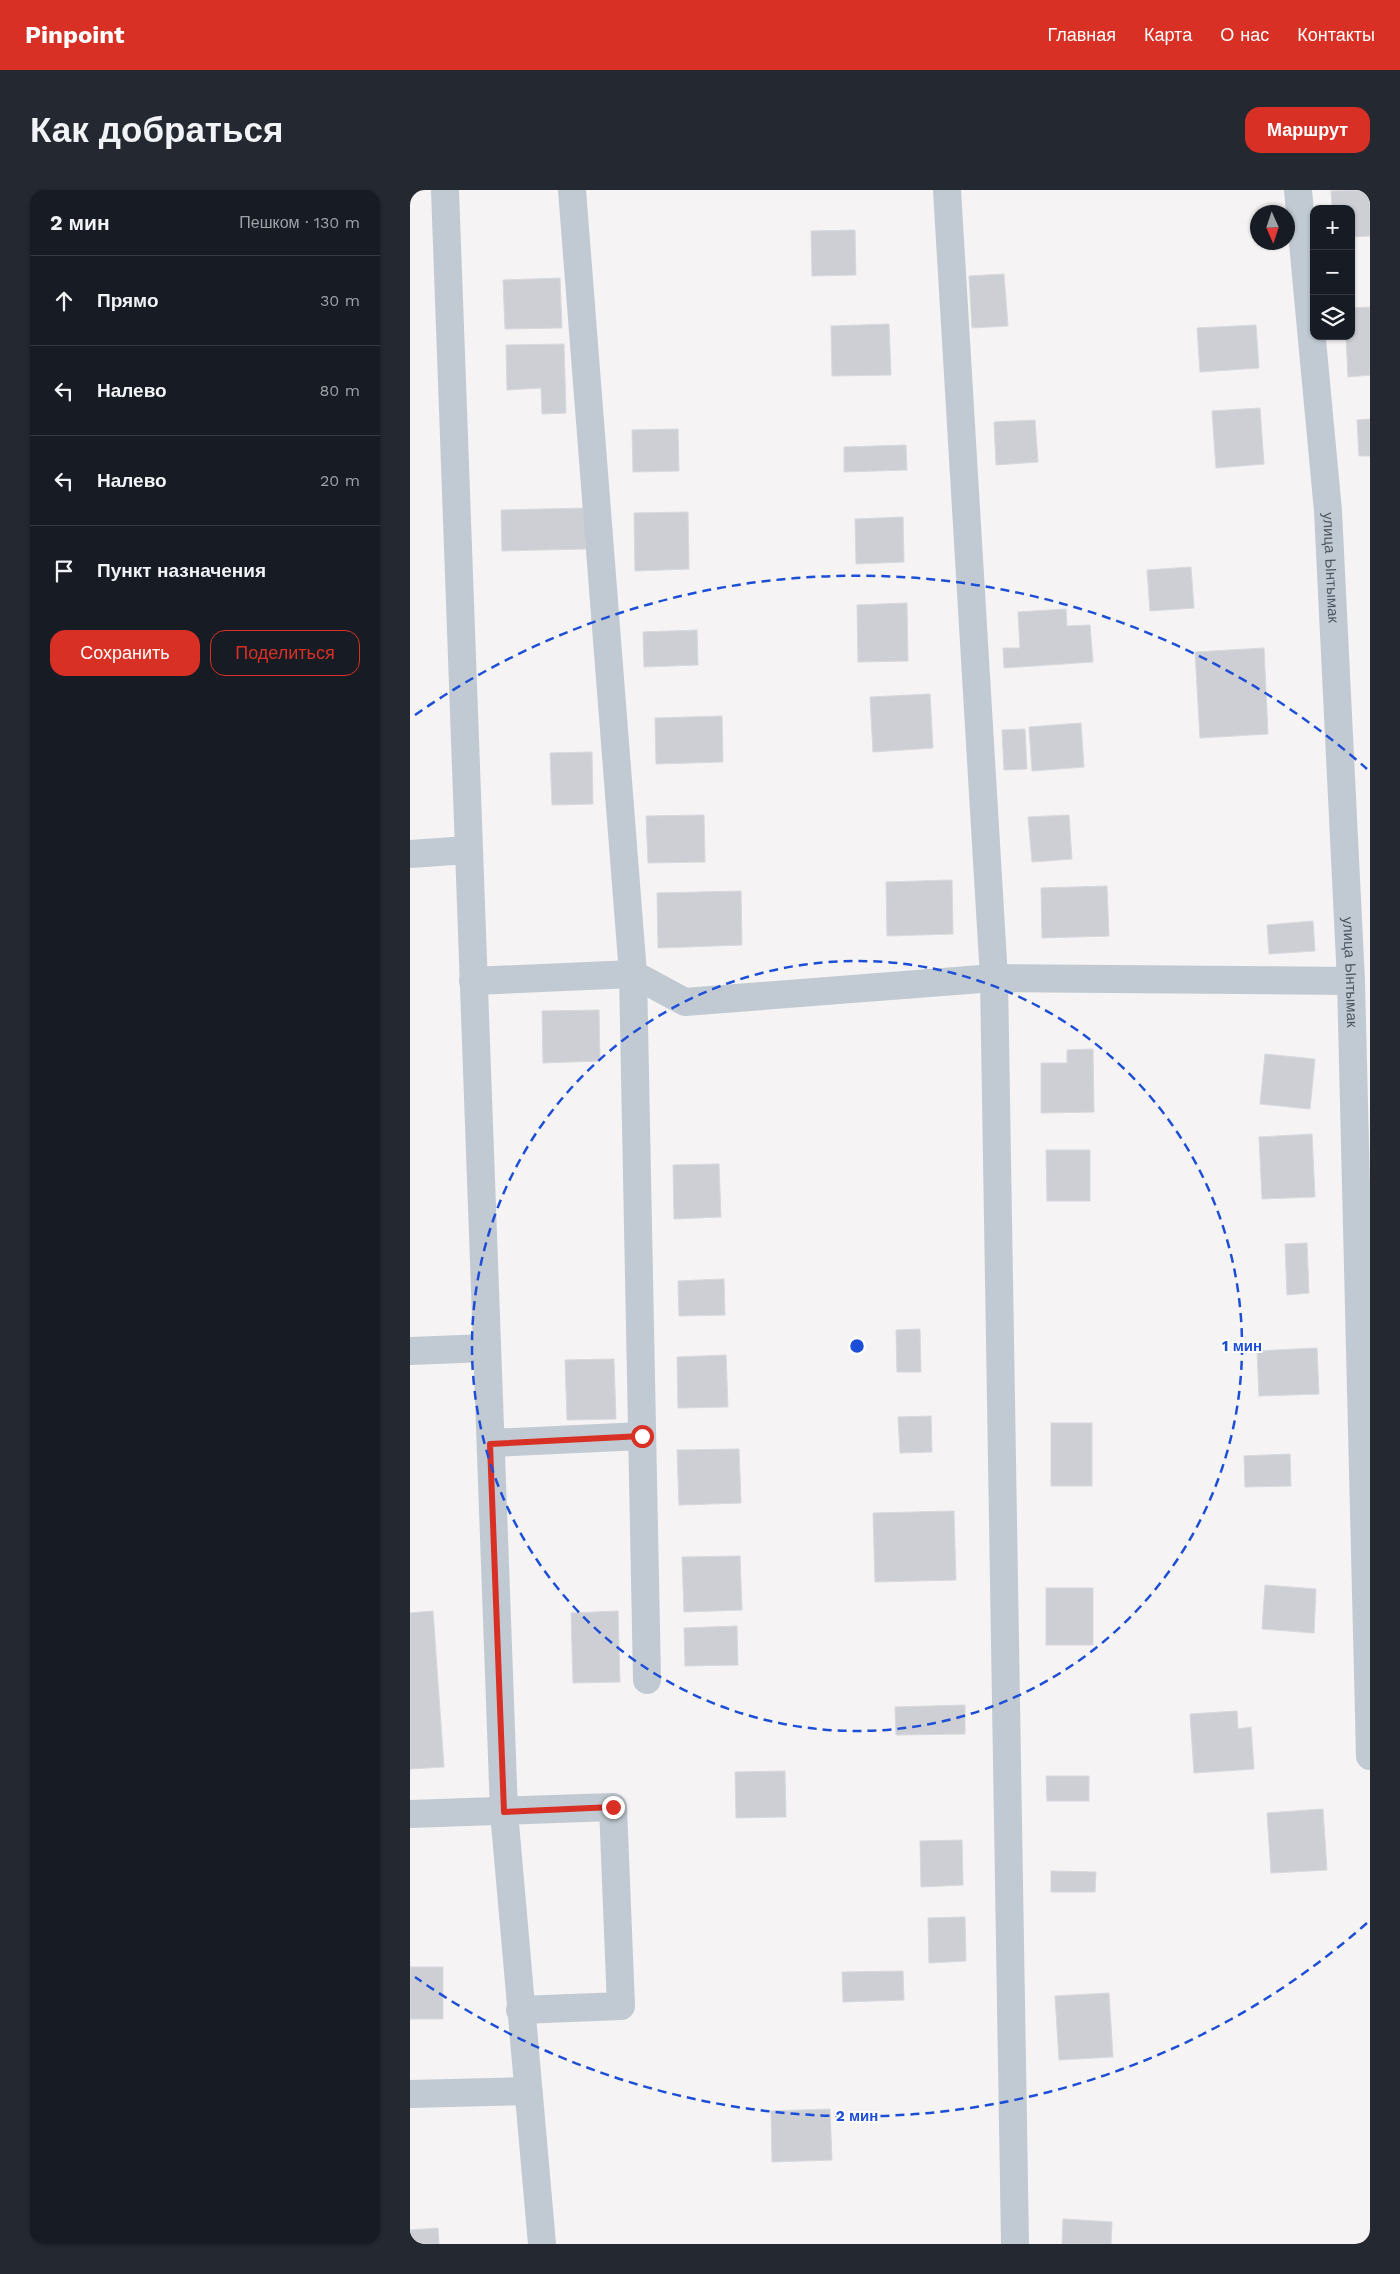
<!DOCTYPE html>
<html lang="ru">
<meta charset="utf-8">
<style>
:root{--surface:#171b24;--page:#242831;--text:#f1f3f6;--muted:#9ea1a6;--line:#363941;--accent:#d93025}
body{margin:0;font-family:"Work Sans",sans-serif;background:var(--page);color:var(--text)}
.controls{position:absolute;right:15px;top:15px;display:grid;overflow:hidden;border-radius:10px;box-shadow:0 1px 4px #0004}
.controls button{width:45px;height:45px;display:grid;place-items:center;padding:0;border:0;border-bottom:1px solid var(--line);background:var(--surface);color:var(--text);font:25px sans-serif}
.compass{position:absolute;left:840px;top:15px;width:45px;height:45px;border-radius:50%;background:var(--surface);box-shadow:0 1px 4px #0004;rotate:177deg}
.stop{position:absolute;width:15px;height:15px;margin:-11px;border:4px solid #d93025;border-radius:50%;background:#fff}
.stop.end{background:#d93025;border-color:#fff;box-shadow:0 1px 5px #0008}
.list{margin:0;padding:0;list-style:none}
h2{display:flex;justify-content:space-between;align-items:center;height:65px;margin:0;padding:0 20px;font-size:21px}
h2 small{font-size:16px;font-weight:400;color:var(--muted)}
.list li{display:grid;grid-template-columns:32px 1fr auto;gap:15px;align-items:center;box-sizing:border-box;height:90px;padding:0 20px;border-top:1px solid var(--line)}
.list b{display:block;font-size:19px;white-space:nowrap}
.list em{font-size:16px;font-style:normal;color:var(--muted)}
.actions{display:flex;gap:10px;padding:15px 20px}
.actions a{flex:1;padding:11px 0;border:1px solid var(--accent);border-radius:15px;text-align:center;font-size:18px;color:var(--accent)}
.actions .main{background:var(--accent);color:#fff}
.icon{flex:none;width:28px;height:28px;fill:none;stroke:currentColor;stroke-width:2;stroke-linecap:round;stroke-linejoin:round}
.map{position:relative;flex:none;width:960px;height:2054px;overflow:hidden;border-radius:15px}
header{display:flex;align-items:center;gap:30px;box-sizing:border-box;height:70px;padding:0 25px;background:var(--accent);color:#fff}
header strong{font-size:24px}
nav{display:flex;gap:28px;margin-inline-start:auto;font-size:18px}
.intro{display:flex;align-items:center;justify-content:space-between;box-sizing:border-box;height:120px;padding:0 30px}
h1{margin:0;font-size:35px}
.button{padding:12px 22px;border-radius:15px;background:var(--accent);color:#fff;font-size:18px;font-weight:700}
main{display:flex;gap:30px;padding:0 30px}
aside{flex:1;background:var(--surface);border-radius:15px;box-shadow:0 1px 4px #0004}
.map>svg:first-child{display:block}
.building{fill:#cdcfd5;stroke:#d7d9de}
.lines{fill:none;stroke-linecap:round;stroke-linejoin:round}
.minor{stroke:#c1cad2;stroke-width:28}
.route{stroke:#d93025;stroke-width:6}
.ring{fill:none;stroke:#1d4ed8;stroke-width:2.5;stroke-dasharray:9 6}
.labels{text-anchor:middle;dominant-baseline:central;stroke-width:4;stroke-linejoin:round;paint-order:stroke}
.street-label{font-size:15px;fill:#4a5661;stroke:#fff}
.centre{fill:#1d4ed8;stroke:#fff;stroke-width:2.5}
.ring-label{font-size:15px;text-anchor:middle;font-weight:bold;fill:#1d4ed8;stroke:#fff;stroke-width:4;stroke-linejoin:round;paint-order:stroke}
</style>
<header>
<strong>Pinpoint</strong>
<nav><a>Главная</a><a>Карта</a><a>О нас</a><a>Контакты</a></nav>
</header>
<div class="intro"><h1>Как добраться</h1><a class="button">Маршрут</a></div>
<main>
<aside>
<h2>2 мин<small>Пешком · 130 m</small></h2>
<ul class="list">
<li><svg class="icon" aria-label="ahead" viewBox="0 0 24 24"><path d="M12 20V5M6 11l6-6 6 6"/></svg><div><b>Прямо</b></div><em>30 m</em></li>
<li><svg class="icon" aria-label="left" viewBox="0 0 24 24"><path d="M17 20v-9H6M10 6l-5 5 5 5"/></svg><div><b>Налево</b></div><em>80 m</em></li>
<li><svg class="icon" aria-label="left" viewBox="0 0 24 24"><path d="M17 20v-9H6M10 6l-5 5 5 5"/></svg><div><b>Налево</b></div><em>20 m</em></li>
<li><svg class="icon" aria-label="arrive" viewBox="0 0 24 24"><path d="M6 21V4h12l-3 4 3 4H6"/></svg><div><b>Пункт назначения</b></div></li>
</ul>
<div class="actions"><a class="main">Сохранить</a><a>Поделиться</a></div>
</aside>
<div class="map">
<svg width="960" height="2054" viewBox="0 0 960 2054">
<rect width="100%" height="100%" fill="#f5f3f3"/>
<g class="building">
<polygon points="960,0 960,46 941,47 941,19 922,19 921,1"/>
<polygon points="445,40 446,85 402,86 401,41"/>
<polygon points="594,84 598,136 562,138 559,86"/>
<polygon points="150,88 152,138 95,139 93,90"/>
<polygon points="960,117 960,185 938,187 936,146 941,146 941,118"/>
<polygon points="479,134 481,185 422,186 421,136"/>
<polygon points="846,135 849,178 790,182 787,138"/>
<polygon points="154,154 156,223 132,224 131,198 97,200 96,155"/>
<polygon points="850,218 854,274 806,278 802,221"/>
<polygon points="960,229 960,266 949,266 947,230"/>
<polygon points="625,230 628,272 586,275 584,232"/>
<polygon points="268,239 269,281 223,282 222,240"/>
<polygon points="496,255 497,280 434,282 434,257"/>
<polygon points="175,318 176,359 92,361 91,320"/>
<polygon points="278,322 279,379 225,381 224,323"/>
<polygon points="493,327 494,372 446,374 445,329"/>
<polygon points="781,377 784,418 740,421 737,380"/>
<polygon points="497,413 498,471 448,472 447,415"/>
<polygon points="656,419 657,436 680,435 683,472 594,478 593,458 610,458 608,422"/>
<polygon points="287,440 288,475 234,477 233,442"/>
<polygon points="854,458 858,544 790,548 785,462"/>
<polygon points="520,504 523,558 463,562 460,507"/>
<polygon points="312,526 313,572 246,574 245,528"/>
<polygon points="671,533 674,577 622,581 619,537"/>
<polygon points="615,539 617,579 594,580 592,540"/>
<polygon points="182,562 183,614 142,615 140,563"/>
<polygon points="294,625 295,672 238,673 236,626"/>
<polygon points="659,625 662,669 622,672 618,627"/>
<polygon points="542,690 543,744 477,746 476,692"/>
<polygon points="697,696 699,746 632,748 631,698"/>
<polygon points="331,701 332,755 248,758 247,703"/>
<polygon points="903,731 905,761 859,764 857,735"/>
<polygon points="189,820 190,871 133,873 132,821"/>
<polygon points="683,859 684,922 631,923 631,873 657,873 657,860"/>
<polygon points="855,864 905,869 900,919 850,914"/>
<polygon points="902,944 905,1007 852,1009 849,947"/>
<polygon points="636,960 680,960 680,1011 637,1011"/>
<polygon points="309,974 311,1027 264,1029 263,975"/>
<polygon points="897,1053 899,1103 877,1105 875,1054"/>
<polygon points="314,1089 315,1125 269,1126 268,1091"/>
<polygon points="510,1139 511,1182 487,1182 486,1140"/>
<polygon points="907,1158 909,1204 849,1206 847,1161"/>
<polygon points="316,1165 318,1217 268,1218 267,1167"/>
<polygon points="204,1169 206,1229 157,1230 155,1170"/>
<polygon points="521,1226 522,1262 490,1263 488,1227"/>
<rect x="641" y="1233" width="41" height="63"/>
<polygon points="329,1259 331,1313 269,1315 267,1260"/>
<polygon points="880,1264 881,1296 835,1297 834,1266"/>
<polygon points="544,1321 546,1390 465,1392 463,1323"/>
<polygon points="330,1366 332,1420 274,1422 272,1367"/>
<polygon points="855,1395 906,1399 904,1443 852,1439"/>
<rect x="636" y="1398" width="47" height="57"/>
<polygon points="23,1421 34,1577 0,1579 0,1423"/>
<polygon points="208,1421 210,1492 163,1493 161,1423"/>
<polygon points="327,1436 328,1475 275,1476 274,1438"/>
<polygon points="555,1515 555,1544 486,1545 485,1517"/>
<polygon points="827,1521 828,1539 841,1537 844,1579 784,1583 780,1524"/>
<polygon points="375,1581 376,1627 326,1628 325,1582"/>
<polygon points="636,1586 679,1586 679,1611 637,1611"/>
<polygon points="913,1619 917,1680 861,1683 857,1623"/>
<polygon points="552,1650 553,1695 511,1697 510,1651"/>
<polygon points="641,1681 686,1682 685,1702 641,1702"/>
<polygon points="555,1727 556,1771 519,1773 518,1728"/>
<rect x="0" y="1777" width="33" height="52"/>
<polygon points="493,1781 494,1810 433,1812 432,1782"/>
<polygon points="699,1803 703,1867 649,1870 645,1806"/>
<polygon points="420,1919 422,1970 362,1972 361,1921"/>
<polygon points="653,2029 702,2032 701,2054 652,2054"/>
<polygon points="28,2038 29,2054 0,2054 0,2040"/>
</g>
<g class="lines">
<g class="minor">
<polyline points="35,0 94,1622 132,2054"/>
<polyline points="162,0 223,784 237,1490"/>
<polyline points="537,0 584,788 605,2054"/>
<path id="s1" d="M888,0l30,321 23,470 19,775"/>
<polyline points="0,664 58,660"/>
<polyline points="63,791 223,784 275,812 584,788 941,791"/>
<polyline points="0,1161 77,1158"/>
<polyline points="81,1253 232,1246"/>
<polyline points="0,1624 203,1617 211,1816 110,1820"/>
<polyline points="0,1904 117,1901"/>
</g>
</g>
<g class="lines">
<polyline class="route" points="203,1617 94,1622 80,1254 232,1246"/>
</g>
<g class="ring">
<circle cx="447" cy="1156" r="385"/>
<path d="M957 1733A770 770 0 0 1 5 1787M5 525A770 770 0 0 1 957 579"/>
</g>
<g class="labels">
<g class="street-label">
<text stroke="none"><textPath href="#s1" startOffset="379">улица Ынтымак</textPath></text>
<text stroke="none"><textPath href="#s1" startOffset="784">улица Ынтымак</textPath></text>
</g>
</g>
<circle cx="447" cy="1156" r="8" class="centre"/>
<g class="ring-label">
<text x="832" y="1161">1 мин</text>
<text x="447" y="1931">2 мин</text>
</g>
</svg>
<div class="controls">
<button>+</button>
<button>−</button>
<button><svg class="icon" aria-label="layers" viewBox="0 0 24 24"><path d="M12 4l9 5-9 5-9-5zM3 14l9 5 9-5"/></svg></button>
</div>
<svg class="compass" viewBox="-18 -18 36 36"><path d="M0-13l5 13h-10z" fill="#e53935"/><path d="M0 13l5-13h-10z" fill="#9ea1a6"/></svg>
<div class="stop" style="left:232px;top:1246px"></div>
<div class="stop end" style="left:203px;top:1617px"></div>
</div>
</main>
